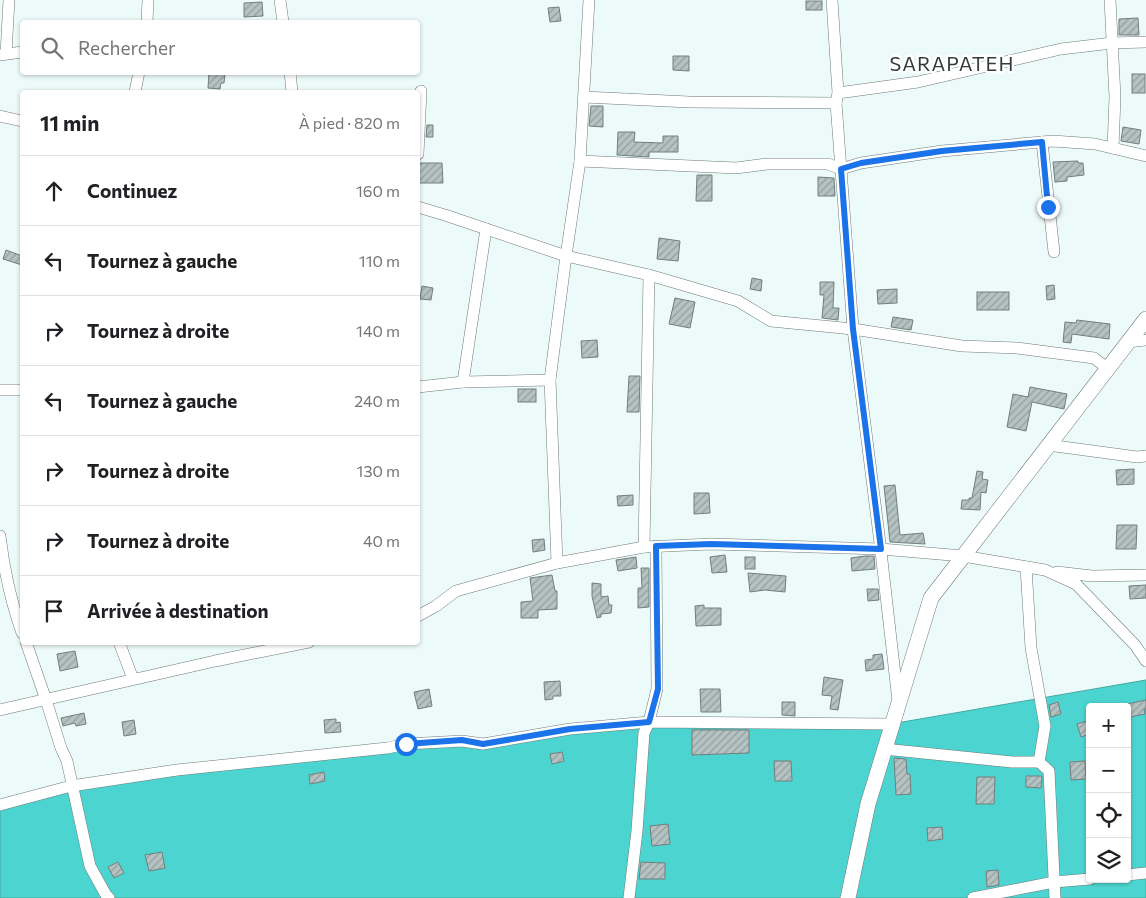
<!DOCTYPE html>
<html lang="fr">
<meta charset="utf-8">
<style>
:root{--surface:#fff;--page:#f6f6f6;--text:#202124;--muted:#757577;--line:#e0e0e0}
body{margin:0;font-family:Commissioner,sans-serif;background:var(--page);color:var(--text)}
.controls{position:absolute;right:15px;bottom:15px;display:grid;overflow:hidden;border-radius:5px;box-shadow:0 1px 4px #0004}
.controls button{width:45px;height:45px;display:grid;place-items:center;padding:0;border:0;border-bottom:1px solid var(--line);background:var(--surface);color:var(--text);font:25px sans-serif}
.stop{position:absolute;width:15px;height:15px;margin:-11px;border:4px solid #1a73e8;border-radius:50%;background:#fff}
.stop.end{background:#1a73e8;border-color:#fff;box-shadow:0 1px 5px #0008}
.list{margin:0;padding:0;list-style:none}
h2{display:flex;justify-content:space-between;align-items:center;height:65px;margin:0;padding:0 20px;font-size:21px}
h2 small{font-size:16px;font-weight:400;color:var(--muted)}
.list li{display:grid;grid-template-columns:32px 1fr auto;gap:15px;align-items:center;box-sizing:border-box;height:70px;padding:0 20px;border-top:1px solid var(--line)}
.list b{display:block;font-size:19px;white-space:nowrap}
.list em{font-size:16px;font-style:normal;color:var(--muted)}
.icon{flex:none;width:28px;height:28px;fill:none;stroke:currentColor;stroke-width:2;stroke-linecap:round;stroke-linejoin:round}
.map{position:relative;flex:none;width:1146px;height:898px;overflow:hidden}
.search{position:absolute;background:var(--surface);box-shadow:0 1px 4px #0004;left:20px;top:20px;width:400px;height:55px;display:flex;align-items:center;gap:12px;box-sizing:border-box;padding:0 18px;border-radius:5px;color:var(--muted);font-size:19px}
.panel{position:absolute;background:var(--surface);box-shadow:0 1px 4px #0004;left:20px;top:90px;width:400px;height:555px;border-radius:5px}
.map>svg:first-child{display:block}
.water{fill:#4cd5d0;stroke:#45a6a3;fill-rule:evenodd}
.building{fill:url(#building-hatch);stroke:#727e7d}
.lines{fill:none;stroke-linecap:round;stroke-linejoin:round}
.minor-casing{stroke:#6d7a79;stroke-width:12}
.tertiary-casing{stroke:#6d7a79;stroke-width:16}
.minor{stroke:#fff;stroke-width:11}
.tertiary{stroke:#fff;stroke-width:15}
.route{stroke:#1a73e8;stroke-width:6}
.labels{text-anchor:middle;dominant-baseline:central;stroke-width:4.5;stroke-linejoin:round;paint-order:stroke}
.quarter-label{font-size:20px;letter-spacing:1px;fill:#353a3a;stroke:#fff}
</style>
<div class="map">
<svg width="1146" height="898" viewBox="0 0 1146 898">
<defs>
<pattern id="building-hatch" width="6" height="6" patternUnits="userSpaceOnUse" patternTransform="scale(1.25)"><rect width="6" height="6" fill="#b4c2c1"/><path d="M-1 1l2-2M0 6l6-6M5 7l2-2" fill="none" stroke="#939f9e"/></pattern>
</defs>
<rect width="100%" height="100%" fill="#ecfbf9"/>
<path class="water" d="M1146,680v218h-1146v-88l71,-24 391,-45 187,-19 242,2zM1090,707h37v172h-37z"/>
<g class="building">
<rect x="806" y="1" width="16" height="9"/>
<polygon points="262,2 263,16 244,17 244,3"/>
<polygon points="559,7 561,21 550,22 548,8"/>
<polygon points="1138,18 1139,35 1119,35 1119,19"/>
<polygon points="673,56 689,56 689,71 673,70"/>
<polygon points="209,72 225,74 224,83 221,83 220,89 208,88"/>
<rect x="1132" y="74" width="13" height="19"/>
<polygon points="591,106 603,106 603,127 589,126"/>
<polygon points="427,125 433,125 433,137 426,137"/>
<polygon points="1123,127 1141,130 1139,144 1121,141"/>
<polygon points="618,132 635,132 634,142 663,143 663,136 678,136 678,152 649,152 649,157 617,155"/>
<polygon points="1078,161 1078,163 1083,163 1084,175 1067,177 1067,181 1055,182 1053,162"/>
<polygon points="418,163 442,163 443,183 418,183"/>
<polygon points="697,175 712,175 712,201 696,201"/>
<polygon points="818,177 834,178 835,196 818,196"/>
<polygon points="659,238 680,241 678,261 657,259"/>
<polygon points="6,250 22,256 22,265 3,259"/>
<polygon points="752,278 762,280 761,291 750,289"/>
<polygon points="820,282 834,282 833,308 839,308 838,320 822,318 824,295 820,295"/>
<polygon points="1054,285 1055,299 1047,300 1046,286"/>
<polygon points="422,286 433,288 431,300 420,299"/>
<polygon points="897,289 897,303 878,304 877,290"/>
<rect x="977" y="292" width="32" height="18"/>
<polygon points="675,298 695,302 690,328 669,324"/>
<polygon points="893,317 913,320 911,330 891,327"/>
<polygon points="1077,320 1110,324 1109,339 1072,334 1071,343 1063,342 1065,322 1076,323"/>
<polygon points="597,340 598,357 582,358 581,341"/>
<polygon points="629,376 640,376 639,412 627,412"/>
<polygon points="1030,387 1067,394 1064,409 1032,402 1026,431 1007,427 1013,394 1028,397"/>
<rect x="518" y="389" width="18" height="13"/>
<polygon points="1134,469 1134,484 1117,485 1116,470"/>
<polygon points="977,471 983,472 982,479 988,480 986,493 981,492 980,510 961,509 962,500 969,500 969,498 972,498"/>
<polygon points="895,485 900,535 923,533 925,544 890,542 884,486"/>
<polygon points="694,493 709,493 710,513 694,514"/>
<polygon points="633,495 633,505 618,506 617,496"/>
<polygon points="1117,525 1137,525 1136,549 1116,549"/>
<polygon points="544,539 545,550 533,552 532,540"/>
<polygon points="725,555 727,572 712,573 710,557"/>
<polygon points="865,556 874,556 875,569 852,571 851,558"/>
<polygon points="636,557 637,568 618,571 616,560"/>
<rect x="745" y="557" width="10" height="12"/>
<polygon points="641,568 649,568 649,607 638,608 638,588 642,588"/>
<polygon points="748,573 786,576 785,592 765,590 750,592"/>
<polygon points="552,575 555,591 557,591 557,609 538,610 538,618 521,618 521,602 533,601 530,578"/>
<polygon points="592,583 601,584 601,597 608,596 609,605 612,605 611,613 601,614 601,617 597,618 592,596"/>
<polygon points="1146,585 1146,598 1130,599 1129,586"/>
<polygon points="867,589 878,589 879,600 868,601"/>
<polygon points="704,605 704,608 721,608 721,625 696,626 695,606"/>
<polygon points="75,651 78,667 60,671 57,654"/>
<polygon points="882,654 884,669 866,671 865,660 873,659 873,655"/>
<polygon points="824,677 843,680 838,710 830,709 832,696 822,695"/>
<polygon points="560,681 561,696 553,696 553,699 545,700 544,682"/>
<polygon points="429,689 432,706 418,709 414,692"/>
<polygon points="700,689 720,689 721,712 701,712"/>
<polygon points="1146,700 1146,709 1144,709 1145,714 1130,717 1127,704"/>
<polygon points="782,702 795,702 795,716 782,715"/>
<polygon points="1058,702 1061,714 1051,717 1049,705"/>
<polygon points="84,713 86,724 76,726 75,723 63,726 61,718"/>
<polygon points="336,719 336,723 340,722 341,732 325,733 324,720"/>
<polygon points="134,720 136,734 124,736 122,722"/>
<polygon points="1090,720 1090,734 1081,737 1077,724"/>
<polygon points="692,730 749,730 749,753 692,755"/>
<polygon points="562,752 564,761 552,764 550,754"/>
<polygon points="894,758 906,759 907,774 910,774 911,794 896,795"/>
<polygon points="774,761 791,761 792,781 775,781"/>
<polygon points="1085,761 1086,779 1071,780 1070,762"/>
<polygon points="324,772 325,781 310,784 309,775"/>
<polygon points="1026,776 1042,776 1041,788 1026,787"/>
<polygon points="977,777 995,777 994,804 976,804"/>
<polygon points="668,824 670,844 652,846 650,826"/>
<polygon points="942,827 943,839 928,841 927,828"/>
<polygon points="162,852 165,868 149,871 145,855"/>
<polygon points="118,862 124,873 114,878 108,867"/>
<polygon points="641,862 665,863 665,879 639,879"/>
<polygon points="998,870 999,885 987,887 986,871"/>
</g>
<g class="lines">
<g class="minor-casing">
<g id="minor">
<polyline points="280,0 283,22"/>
<polyline points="832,0 838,93 836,103 853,329 880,543 898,701"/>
<polyline points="1110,0 1115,97 1113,148"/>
<polyline points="147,22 148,0"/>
<polyline points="6,54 9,0"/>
<polyline points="0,55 22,52"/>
<polyline points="290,72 292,92"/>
<polyline points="135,92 139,72"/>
<polyline points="838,93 918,82 1061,49 1112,43 1146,42"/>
<polyline points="584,97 689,102 836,103"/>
<polyline points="0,116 22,121"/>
<polyline points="1042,142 1054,252"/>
<polyline points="418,154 421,91"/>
<polyline points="580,161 736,168 767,164 828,164 841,169 861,163 942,151 1053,141 1095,144 1146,156"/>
<polyline points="418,207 448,216 566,256 649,275 738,301 771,321 853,329 962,346 1017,348 1094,358 1107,368"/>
<polyline points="1127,342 1146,340"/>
<polyline points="463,382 486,229"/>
<polyline points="418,387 463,382 550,380"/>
<polyline points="0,390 22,390"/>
<polyline points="1048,445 1137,457 1146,456"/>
<path d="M0,536c4,34 11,66 22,97"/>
<polyline points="644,547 649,275"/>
<polyline points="557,563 550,380 566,256 580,161 589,0"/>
<polyline points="1026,567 1031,648 1045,726 1039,762"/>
<polyline points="1057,572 1092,576 1146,575"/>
<polyline points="418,616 436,606 456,591 557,563 644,547 711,544 881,549 963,556 1045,570 1076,584 1135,645 1146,661"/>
<polyline points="26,642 46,700 61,748 67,761 90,866 106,895 109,898"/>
<polyline points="119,642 133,679"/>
<polyline points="0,710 215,661 309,642"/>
<polyline points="884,749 1012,762 1039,762 1049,771 1055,898"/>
<polyline points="0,805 71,786 177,770 387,748 406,744 462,741 483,744 570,729 649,722 891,724"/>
<polyline points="1127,875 1146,873"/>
<polyline points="629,898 637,831 644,733 649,722 657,689 656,546"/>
<polyline points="973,898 1054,882 1090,879"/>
</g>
</g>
<g class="tertiary-casing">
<polyline id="tertiary" points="848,898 868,804 931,598 1146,319"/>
</g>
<use href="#minor" class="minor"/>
<use href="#tertiary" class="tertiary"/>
</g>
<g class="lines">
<polyline class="route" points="406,744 462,740 483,744 570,729 649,722 658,689 656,546 711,544 881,549 853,329 841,169 861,163 942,151 1042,142 1048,207"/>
</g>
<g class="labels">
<g class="quarter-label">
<text x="952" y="63">SARAPATEH</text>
</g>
</g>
</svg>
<div class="controls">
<button>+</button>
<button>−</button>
<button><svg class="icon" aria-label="locate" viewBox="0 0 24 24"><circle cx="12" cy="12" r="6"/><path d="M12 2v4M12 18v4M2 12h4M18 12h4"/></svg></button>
<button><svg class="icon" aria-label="layers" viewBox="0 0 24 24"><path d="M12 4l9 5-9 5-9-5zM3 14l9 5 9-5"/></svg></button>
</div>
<div class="stop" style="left:406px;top:744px"></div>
<div class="stop end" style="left:1048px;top:207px"></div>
<div class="search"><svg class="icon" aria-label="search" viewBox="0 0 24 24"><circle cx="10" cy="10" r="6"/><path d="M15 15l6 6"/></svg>Rechercher</div>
<section class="panel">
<h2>11 min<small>À pied · 820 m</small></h2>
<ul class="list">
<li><svg class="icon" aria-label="ahead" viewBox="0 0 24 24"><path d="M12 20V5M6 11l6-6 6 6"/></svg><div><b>Continuez</b></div><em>160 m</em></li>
<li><svg class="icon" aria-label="left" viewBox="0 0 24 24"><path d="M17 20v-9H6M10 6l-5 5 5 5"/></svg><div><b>Tournez à gauche</b></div><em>110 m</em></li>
<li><svg class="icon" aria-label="right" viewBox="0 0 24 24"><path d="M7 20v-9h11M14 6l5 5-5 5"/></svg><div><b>Tournez à droite</b></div><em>140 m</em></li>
<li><svg class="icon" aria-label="left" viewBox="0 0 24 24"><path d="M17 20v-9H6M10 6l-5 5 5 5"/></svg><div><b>Tournez à gauche</b></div><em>240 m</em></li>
<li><svg class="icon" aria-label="right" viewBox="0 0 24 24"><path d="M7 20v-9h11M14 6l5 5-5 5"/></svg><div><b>Tournez à droite</b></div><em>130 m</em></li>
<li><svg class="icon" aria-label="right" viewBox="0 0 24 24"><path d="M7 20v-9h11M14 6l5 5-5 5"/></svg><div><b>Tournez à droite</b></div><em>40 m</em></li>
<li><svg class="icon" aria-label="arrive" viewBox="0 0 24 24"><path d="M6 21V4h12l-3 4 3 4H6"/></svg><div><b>Arrivée à destination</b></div></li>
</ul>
</section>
</div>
